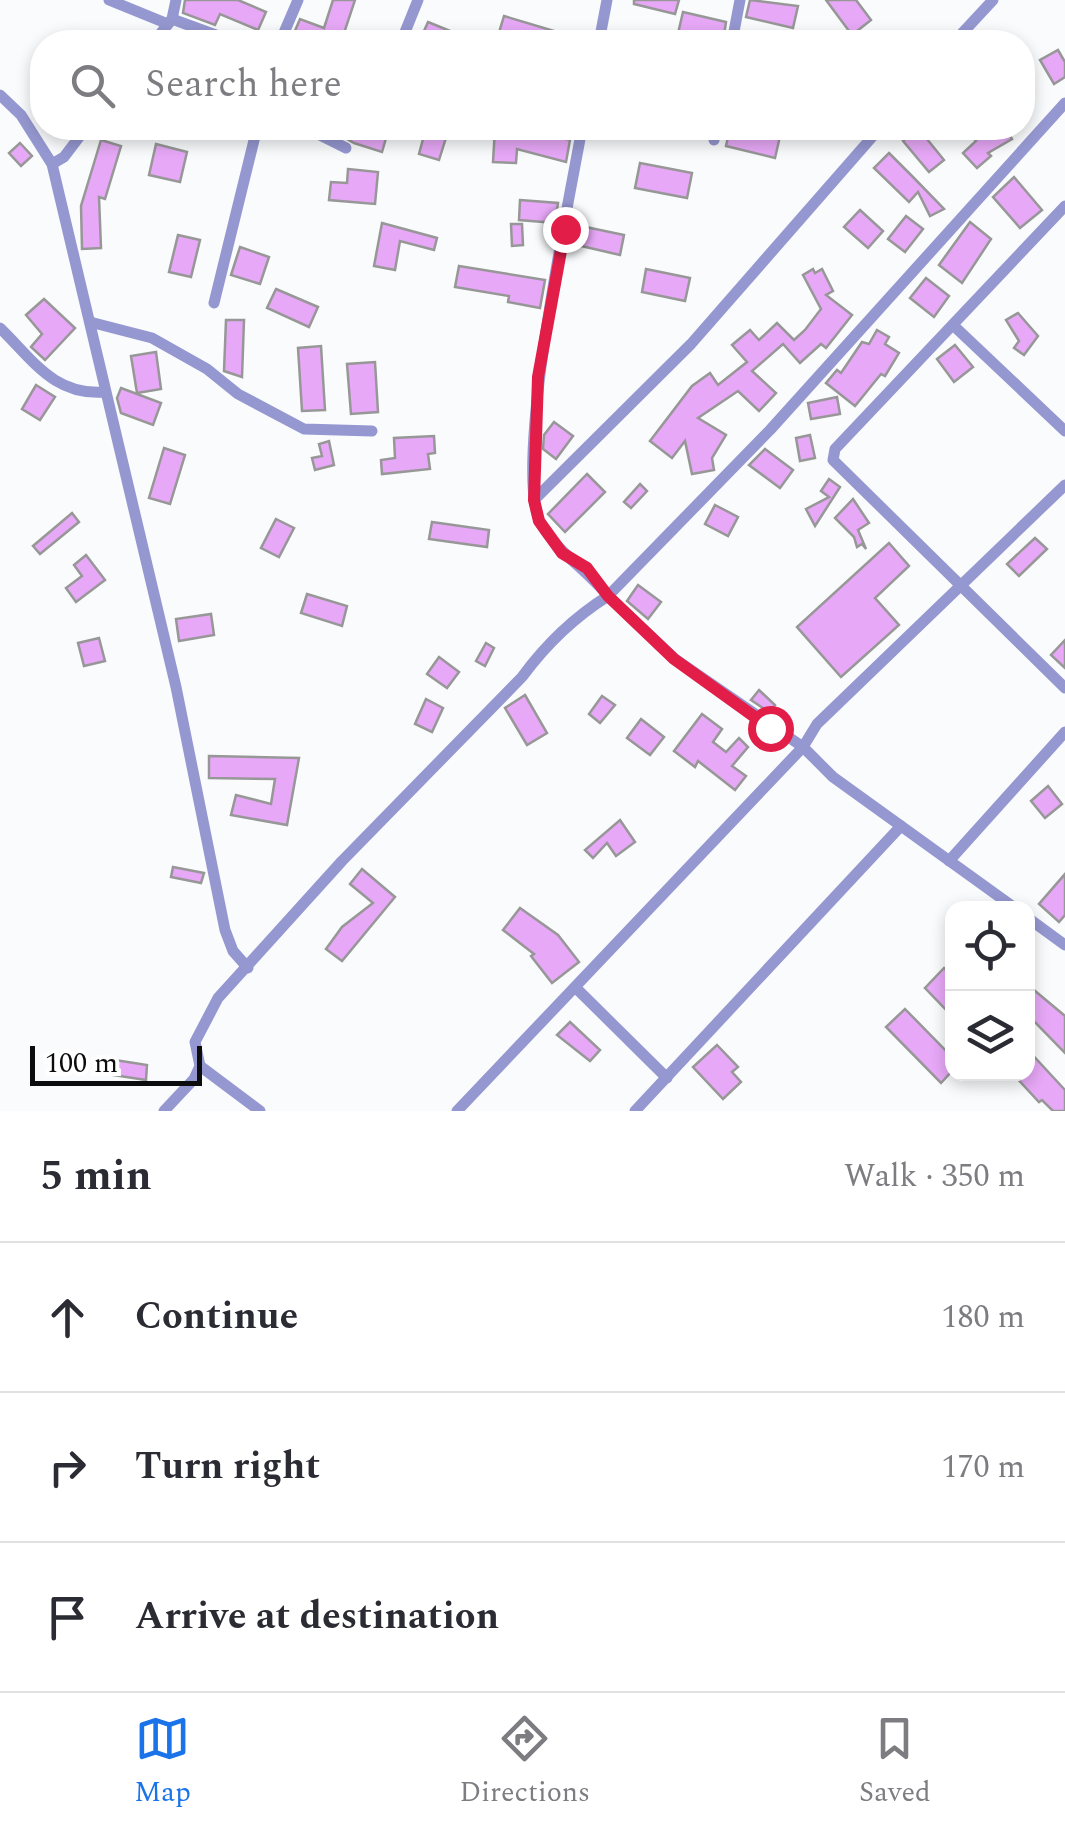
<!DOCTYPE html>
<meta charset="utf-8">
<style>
:root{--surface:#fff;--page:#f7f7f7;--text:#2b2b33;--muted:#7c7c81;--line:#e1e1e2;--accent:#1a73e8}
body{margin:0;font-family:Spectral,serif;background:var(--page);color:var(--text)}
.controls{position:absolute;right:30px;bottom:30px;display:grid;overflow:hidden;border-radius:20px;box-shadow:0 5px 15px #0003}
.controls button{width:90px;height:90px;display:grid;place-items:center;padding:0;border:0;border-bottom:2px solid var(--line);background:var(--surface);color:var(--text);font:50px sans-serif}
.scale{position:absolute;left:30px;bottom:25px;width:172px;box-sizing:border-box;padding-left:10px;border:5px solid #0c0c0d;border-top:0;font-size:28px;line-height:35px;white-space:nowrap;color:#0c0c0d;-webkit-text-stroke:8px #fff;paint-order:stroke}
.stop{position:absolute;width:30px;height:30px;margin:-22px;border:8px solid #e11d48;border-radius:50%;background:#fff}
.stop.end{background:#e11d48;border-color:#fff;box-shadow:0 2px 10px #0008}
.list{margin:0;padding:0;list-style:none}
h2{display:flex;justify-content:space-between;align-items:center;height:130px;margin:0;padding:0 40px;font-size:42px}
h2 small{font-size:32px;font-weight:400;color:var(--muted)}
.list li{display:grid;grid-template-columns:65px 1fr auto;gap:30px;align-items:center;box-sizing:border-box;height:150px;padding:0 40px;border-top:2px solid var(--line)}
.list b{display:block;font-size:38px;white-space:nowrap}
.list em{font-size:32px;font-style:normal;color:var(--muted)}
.icon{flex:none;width:55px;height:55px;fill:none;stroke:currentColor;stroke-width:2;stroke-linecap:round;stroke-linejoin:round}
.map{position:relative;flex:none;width:1065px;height:1111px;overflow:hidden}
.search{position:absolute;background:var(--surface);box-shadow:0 5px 15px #0003;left:30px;right:30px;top:30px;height:110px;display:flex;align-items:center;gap:25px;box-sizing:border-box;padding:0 35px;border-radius:40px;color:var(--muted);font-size:38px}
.sheet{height:580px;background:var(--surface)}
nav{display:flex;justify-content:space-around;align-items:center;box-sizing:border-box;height:140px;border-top:2px solid var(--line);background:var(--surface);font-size:28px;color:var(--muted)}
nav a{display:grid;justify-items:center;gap:5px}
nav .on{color:var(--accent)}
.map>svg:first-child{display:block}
.building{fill:#e7a8f7;stroke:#989798;stroke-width:2.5}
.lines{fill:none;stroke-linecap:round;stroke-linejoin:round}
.minor{stroke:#9597d0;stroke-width:11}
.route{stroke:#e11d48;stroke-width:12}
</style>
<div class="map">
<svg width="1065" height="1111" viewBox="0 0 1065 1111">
<rect width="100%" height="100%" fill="#f9fbfd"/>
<g class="building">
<polygon points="185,0 238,0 266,12 258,30 220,14 215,25 183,13"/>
<polygon points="333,0 355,0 344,33 365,42 291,40 300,19 324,28"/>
<polygon points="634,0 679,0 675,14 634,4"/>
<polygon points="750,0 798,6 793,28 746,17"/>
<polygon points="826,0 856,0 871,20 852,35"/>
<polygon points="683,12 726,22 723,42 676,42"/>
<polygon points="504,16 584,40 584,42 497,39"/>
<polygon points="428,22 477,42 419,42"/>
<polygon points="1058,50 1065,62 1065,77 1054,84 1040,60"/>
<polygon points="339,128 389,128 382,152 354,143 337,133"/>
<polygon points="426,128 449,128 439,160 419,154"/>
<polygon points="495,128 524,128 570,140 566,162 517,149 516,163 493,162"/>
<polygon points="730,128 781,132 775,158 726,146"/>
<polygon points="918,128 944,160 929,172 903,141"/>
<polygon points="965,128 1005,128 1012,139 988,153 991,156 977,168 963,153 976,141"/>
<polygon points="101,140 121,146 105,199 99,197 101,248 82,249 81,206"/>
<polygon points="20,143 32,156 21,166 9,153"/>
<polygon points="156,144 187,152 180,182 149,175"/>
<polygon points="889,153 913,177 944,209 930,216 918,192 909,202 874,168"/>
<polygon points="640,163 692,173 687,198 635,188"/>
<polygon points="348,169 378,172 375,204 329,200 331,182 347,183"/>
<polygon points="1014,177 1042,210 1020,228 993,197"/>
<polygon points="520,200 558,203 555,223 519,220"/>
<polygon points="860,210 883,231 868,248 844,227"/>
<polygon points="906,216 923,229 905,252 888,239"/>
<polygon points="970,222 991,239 962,283 939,265"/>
<polygon points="382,223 437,238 434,250 400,241 395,270 374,266"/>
<polygon points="511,224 522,224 523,245 512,246"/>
<polygon points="581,226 624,235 620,255 577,245"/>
<polygon points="178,235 200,240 191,277 169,272"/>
<polygon points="240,247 269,257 260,284 231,275"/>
<polygon points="459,266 545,280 540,308 508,302 509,296 455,287"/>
<polygon points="646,269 690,278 685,301 642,292"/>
<polygon points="813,269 815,273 822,269 833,291 826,295 852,315 826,348 821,344 800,363 783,344 752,371 776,393 759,411 738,391 698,418 726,435 712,458 714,470 692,474 685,441 672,458 650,441 692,386 710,373 718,385 747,362 732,345 750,330 759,340 777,323 794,340 805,330 821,309 803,275"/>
<polygon points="926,278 949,296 934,317 910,298"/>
<polygon points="276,289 318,307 309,327 267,308"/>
<polygon points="44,299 75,328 45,360 31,347 42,334 26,315"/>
<polygon points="1018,313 1038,336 1024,355 1014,348 1019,341 1006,320"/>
<polygon points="226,320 244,320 242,377 224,371"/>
<polygon points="877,330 889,337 885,344 899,353 885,376 881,374 855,406 826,383 837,370 841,373 862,342 869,344"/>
<polygon points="955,345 973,367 954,382 937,359"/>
<polygon points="321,346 325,410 302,411 298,348"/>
<polygon points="156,352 161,389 137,393 131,356"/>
<polygon points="375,362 378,412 351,414 347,364"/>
<polygon points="36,385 55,397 40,420 22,409"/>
<polygon points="121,388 161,403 153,425 121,413 117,398"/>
<polygon points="837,397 840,414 811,419 808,403"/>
<polygon points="554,422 573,436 556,459 543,449 544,435"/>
<polygon points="810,435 815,458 800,461 796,438"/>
<polygon points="434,436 435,453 428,454 430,469 382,474 381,460 395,458 394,438"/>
<polygon points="329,441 334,465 315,470 312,458 322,456 319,444"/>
<polygon points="164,448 185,455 170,504 149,498"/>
<polygon points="765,449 793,470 780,488 749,465"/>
<polygon points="587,474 605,492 565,532 548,514"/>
<polygon points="829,479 840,487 815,526 806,509 829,497 821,491"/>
<polygon points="640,484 647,491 631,508 624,502"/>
<polygon points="853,499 869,523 858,530 866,549 862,544 857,547 854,537 835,518"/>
<polygon points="715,505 738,517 728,536 705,524"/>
<polygon points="72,513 79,522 40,554 33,546"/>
<polygon points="276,519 294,528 279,557 261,548"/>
<polygon points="432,522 489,530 487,547 429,539"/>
<polygon points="1035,538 1047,549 1019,576 1007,564"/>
<polygon points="889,543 909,566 875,598 899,625 841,677 797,627"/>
<polygon points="86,555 105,580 76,602 66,588 82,576 74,565"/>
<polygon points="638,585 661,602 648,619 627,601"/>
<polygon points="307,594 347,606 342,626 301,613"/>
<polygon points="211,614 214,635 179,641 176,619"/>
<polygon points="99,638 105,661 84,666 78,643"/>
<polygon points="1065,640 1065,668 1051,655"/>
<polygon points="486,643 494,648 485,666 476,661"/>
<polygon points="439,657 459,672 447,688 427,674"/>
<polygon points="759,690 775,705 769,712 751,700"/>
<polygon points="525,695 547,733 527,745 505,708"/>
<polygon points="602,696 615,705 600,723 589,714"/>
<polygon points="426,699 443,708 432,732 415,724"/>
<polygon points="702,714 722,729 713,742 726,752 739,738 748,747 732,766 746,776 735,790 698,761 695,767 674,751"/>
<polygon points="641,719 664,737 650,755 627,738"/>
<polygon points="209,756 299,758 287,825 231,815 236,795 271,804 275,779 209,778"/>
<polygon points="1048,786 1062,804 1045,818 1031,801"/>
<polygon points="620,820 635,842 616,856 607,843 593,858 585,850"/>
<polygon points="173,867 204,873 201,883 171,877"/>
<polygon points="362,869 395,897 342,961 326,949 342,927 373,903 350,884"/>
<polygon points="1065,874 1065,915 1059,922 1039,904"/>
<polygon points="520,908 558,935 579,962 552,983 531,956 534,954 503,930"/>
<polygon points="944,968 952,977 952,1016 925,988"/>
<polygon points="1028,985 1065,1016 1065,1053 1028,1015"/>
<polygon points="905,1009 952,1057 952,1071 941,1083 886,1027"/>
<polygon points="570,1022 600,1050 590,1061 557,1035"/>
<polygon points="717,1045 738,1067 732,1072 741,1082 723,1099 693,1067"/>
<polygon points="1028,1050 1065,1090 1065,1111 1053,1111 1042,1100 1039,1102 1013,1074 1028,1074"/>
<polygon points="115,1060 147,1065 146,1080 113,1075"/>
</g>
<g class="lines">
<g class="minor">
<polyline points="109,0 168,24"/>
<polyline points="172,19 235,42"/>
<polyline points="154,42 172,19 176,0"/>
<polyline points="280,42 298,0"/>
<polyline points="401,42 418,0"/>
<polyline points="599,42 607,0"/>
<polyline points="732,42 740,0"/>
<polyline points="954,42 993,0"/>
<polyline points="0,95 21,115 52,164 176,687 225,930 233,951 248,968"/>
<polyline points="306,128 346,148"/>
<polyline points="714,140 716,128"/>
<polyline points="52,164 64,157 86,128"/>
<polyline points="1065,206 835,449 833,460 1065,688"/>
<polyline points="214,303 257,128"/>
<polyline points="90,322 152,338 207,369 238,394 304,429 372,431"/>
<polyline points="954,326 1065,431"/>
<path d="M0,328c33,32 54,68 105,64"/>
<polyline points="534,500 691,344 880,128"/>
<polyline points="949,861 1065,732"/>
<polyline points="1015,908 833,777 803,747 817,724 1065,485"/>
<polyline points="1028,918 1065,945"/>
<polyline points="575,987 667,1078"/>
<polyline points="200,1066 260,1111"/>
<path d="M164,1111l30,-32 6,-13 -5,-24 23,-44 124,-137 180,-184c25,-34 51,-59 86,-81 -21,-26 -50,-43 -67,-72 -30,-51 29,-327 41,-396"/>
<polyline points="457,1111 803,747 675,659 608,596 770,430 1065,103"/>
<polyline points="635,1111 901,826"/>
</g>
</g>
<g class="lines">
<polyline class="route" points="565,229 538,377 534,500 539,521 562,553 587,568 608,596 674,659 770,728"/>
</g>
</svg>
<div class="controls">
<button><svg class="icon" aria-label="locate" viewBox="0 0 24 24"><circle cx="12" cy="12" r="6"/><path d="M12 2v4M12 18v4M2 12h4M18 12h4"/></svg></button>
<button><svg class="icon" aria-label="layers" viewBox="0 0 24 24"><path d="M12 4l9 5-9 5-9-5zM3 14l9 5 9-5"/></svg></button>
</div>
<div class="scale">100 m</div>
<div class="stop" style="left:770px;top:728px"></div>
<div class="stop end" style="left:565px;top:229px"></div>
<div class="search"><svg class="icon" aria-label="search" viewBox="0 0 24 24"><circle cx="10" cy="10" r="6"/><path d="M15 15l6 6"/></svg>Search here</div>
</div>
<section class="sheet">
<h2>5 min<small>Walk · 350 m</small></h2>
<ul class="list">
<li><svg class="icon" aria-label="ahead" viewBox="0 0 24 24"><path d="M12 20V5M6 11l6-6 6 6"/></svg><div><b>Continue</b></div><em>180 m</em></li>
<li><svg class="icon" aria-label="right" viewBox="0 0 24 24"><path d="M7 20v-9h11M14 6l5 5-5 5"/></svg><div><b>Turn right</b></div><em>170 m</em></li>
<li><svg class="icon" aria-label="arrive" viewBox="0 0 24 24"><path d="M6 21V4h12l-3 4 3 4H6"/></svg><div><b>Arrive at destination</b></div></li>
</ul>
</section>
<nav>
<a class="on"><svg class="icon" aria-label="map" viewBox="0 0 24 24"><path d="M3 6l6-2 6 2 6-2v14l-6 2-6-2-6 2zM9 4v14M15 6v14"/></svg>Map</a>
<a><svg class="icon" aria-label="directions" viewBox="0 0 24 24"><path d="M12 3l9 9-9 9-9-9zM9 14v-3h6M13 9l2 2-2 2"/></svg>Directions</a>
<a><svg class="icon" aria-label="saved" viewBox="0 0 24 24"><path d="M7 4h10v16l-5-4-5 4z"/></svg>Saved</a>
</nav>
